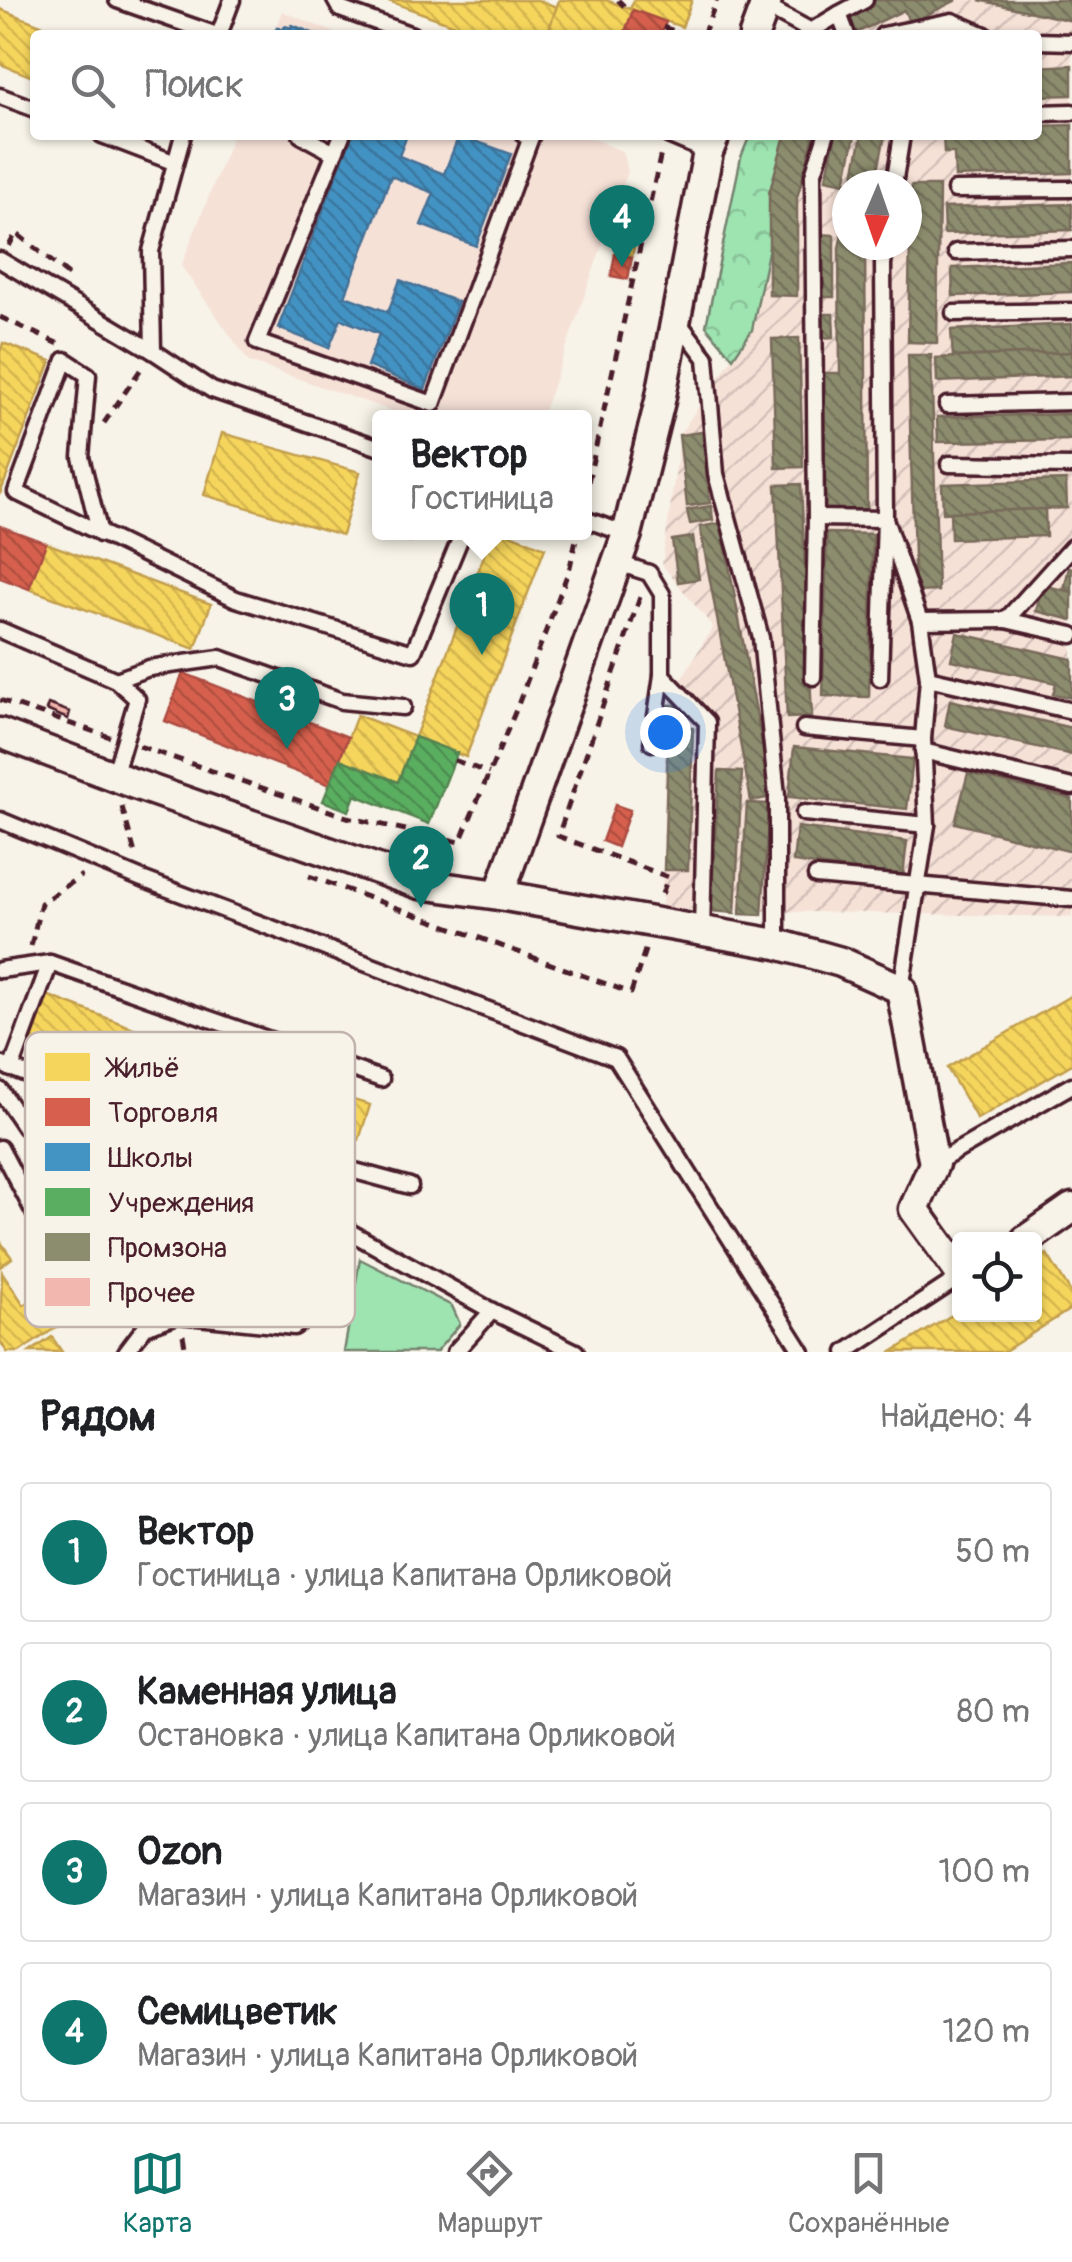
<!DOCTYPE html>
<html lang="ru">
<meta charset="utf-8">
<style>
:root{--surface:#fff;--page:#f2f2f2;--text:#202124;--muted:#757577;--line:#e0e0e0;--accent:#0f766e}
body{margin:0;font-family:Pangolin,sans-serif;background:var(--page);color:var(--text)}
.controls{position:absolute;right:30px;bottom:30px;display:grid;overflow:hidden;border-radius:10px;box-shadow:0 2px 8px #0004}
.controls button{width:90px;height:90px;display:grid;place-items:center;padding:0;border:0;border-bottom:2px solid var(--line);background:var(--surface);color:var(--text);font:50px sans-serif}
.compass{position:absolute;left:832px;top:170px;width:90px;height:90px;border-radius:50%;background:var(--surface);box-shadow:0 2px 8px #0004;rotate:182deg}
.you{position:absolute;left:665px;top:732px;width:35px;height:35px;margin:-25px;border:8px solid #fff;border-radius:50%;background:#1a73e8;box-shadow:0 0 0 15px #1a73e833}
.badge{display:grid;place-items:center;width:65px;height:65px;border-radius:50%;background:var(--accent);color:#fff;font-size:32px;font-weight:700}
.pin{position:absolute;translate:-50% -82px;filter:drop-shadow(0 2px 5px #0008)}
.pin::after{content:'';position:absolute;top:52px;width:35px;height:30px;background:inherit;clip-path:polygon(0 0,100% 0,50% 100%)}
.popup{position:absolute;left:372px;top:410px;width:220px;height:130px;box-sizing:border-box;display:grid;place-content:center;border-radius:10px;background:var(--surface);filter:drop-shadow(0 2px 8px #0005);font-size:32px;white-space:nowrap;color:var(--muted)}
.popup b{font-size:38px;color:var(--text)}
.popup::after{content:'';position:absolute;left:50%;top:100%;margin-left:-20px;border:20px solid transparent;border-top-color:var(--surface)}
.list{margin:0;padding:0;list-style:none}
h2{display:flex;justify-content:space-between;align-items:center;height:130px;margin:0;padding:0 40px;font-size:42px}
h2 small{font-size:32px;font-weight:400;color:var(--muted)}
.list li{display:grid;grid-template-columns:65px 1fr auto;gap:30px;align-items:center;box-sizing:border-box;height:140px;margin:0 20px 20px;padding:0 20px;border:2px solid var(--line);border-radius:10px}
.list b{display:block;font-size:38px;white-space:nowrap}
.list p{margin:0;font-size:32px;white-space:nowrap;color:var(--muted)}
.list em{font-size:32px;font-style:normal;color:var(--muted)}
.icon{flex:none;width:55px;height:55px;fill:none;stroke:currentColor;stroke-width:2;stroke-linecap:round;stroke-linejoin:round}
.map{position:relative;flex:none;width:1072px;height:1352px;overflow:hidden}
.search{position:absolute;background:var(--surface);box-shadow:0 2px 8px #0004;left:30px;right:30px;top:30px;height:110px;display:flex;align-items:center;gap:25px;box-sizing:border-box;padding:0 35px;border-radius:10px;color:var(--muted);font-size:38px}
.sheet{height:770px;background:var(--surface)}
nav{display:flex;justify-content:space-around;align-items:center;box-sizing:border-box;height:140px;border-top:2px solid var(--line);background:var(--surface);font-size:28px;color:var(--muted)}
nav a{display:grid;justify-items:center;gap:5px}
nav .on{color:var(--accent)}
.map>svg:first-child{display:block}
.built{fill:#f6e1d7}
.industrial{fill:url(#industrial-furrows);fill-rule:evenodd}
.forest{fill:url(#forest-crowns);stroke:#74826e;stroke-width:2.5}
.green{fill:#9de4b1;stroke:#74826e;stroke-width:2.5}
.homes{fill:url(#homes-back-hatch);stroke:#c29e4d;stroke-width:2.5}
.shops{fill:url(#shops-back-hatch);stroke:#ac4c43;stroke-width:2.5}
.schools{fill:url(#schools-back-hatch);stroke:#457095;stroke-width:2.5}
.public{fill:url(#public-back-hatch);stroke:#558351;stroke-width:2.5}
.industry{fill:url(#industry-back-hatch);stroke:#786b5a;stroke-width:2.5}
.building{fill:url(#building-back-hatch);stroke:#4a1f2b;stroke-width:2.5}
.lines{fill:none;stroke-linecap:round;stroke-linejoin:round}
.service-casing{stroke:#4a1f2b;stroke-width:21}
.minor-casing{stroke:#4a1f2b;stroke-width:35}
.path{stroke:#4a1f2b;stroke-width:5;stroke-dasharray:10 8;stroke-linecap:butt}
.service{stroke:#f7f3e8;stroke-width:14}
.minor{stroke:#f7f3e8;stroke-width:28}
.key{fill:#f7f3e8;stroke:#c3b3af;stroke-width:2.5}
.key-label{font-size:28px;fill:#4a1f2b}
</style>
<div class="map">
<svg width="1072" height="1352" viewBox="0 0 1072 1352">
<defs>
<pattern id="industrial-furrows" width="10" height="10" patternUnits="userSpaceOnUse" patternTransform="scale(2.5)"><rect width="10" height="10" fill="#f6e1d7"/><path d="M-1 1l2-2M0 10L10 0M9 11l2-2" fill="none" stroke="#d4c1b9"/></pattern>
<pattern id="forest-crowns" width="20" height="18" patternUnits="userSpaceOnUse" patternTransform="scale(2.5)"><rect width="20" height="18" fill="#9de4b1"/><path d="M2 6a3 3 0 1 1 6 0M12 15a3 3 0 1 1 6 0" fill="none" stroke="#89c398"/></pattern>
<pattern id="homes-back-hatch" width="6" height="6" patternUnits="userSpaceOnUse" patternTransform="scale(2.5)"><rect width="6" height="6" fill="#f6d55c"/><path d="M-1 5l2 2M0 0l6 6M5-1l2 2" fill="none" stroke="#d4b650"/></pattern>
<pattern id="shops-back-hatch" width="6" height="6" patternUnits="userSpaceOnUse" patternTransform="scale(2.5)"><rect width="6" height="6" fill="#d6604d"/><path d="M-1 5l2 2M0 0l6 6M5-1l2 2" fill="none" stroke="#b04f40"/></pattern>
<pattern id="schools-back-hatch" width="6" height="6" patternUnits="userSpaceOnUse" patternTransform="scale(2.5)"><rect width="6" height="6" fill="#4393c3"/><path d="M-1 5l2 2M0 0l6 6M5-1l2 2" fill="none" stroke="#3a779f"/></pattern>
<pattern id="public-back-hatch" width="6" height="6" patternUnits="userSpaceOnUse" patternTransform="scale(2.5)"><rect width="6" height="6" fill="#5aae61"/><path d="M-1 5l2 2M0 0l6 6M5-1l2 2" fill="none" stroke="#4c8d50"/></pattern>
<pattern id="industry-back-hatch" width="6" height="6" patternUnits="userSpaceOnUse" patternTransform="scale(2.5)"><rect width="6" height="6" fill="#8c8c6e"/><path d="M-1 5l2 2M0 0l6 6M5-1l2 2" fill="none" stroke="#74725b"/></pattern>
<pattern id="building-back-hatch" width="6" height="6" patternUnits="userSpaceOnUse" patternTransform="scale(2.5)"><rect width="6" height="6" fill="#f2b7ae"/><path d="M-1 5l2 2M0 0l6 6M5-1l2 2" fill="none" stroke="#d19d96"/></pattern>
</defs>
<rect width="100%" height="100%" fill="#f7f3e8"/>
<filter id="ink" filterUnits="userSpaceOnUse"><feTurbulence type="fractalNoise" baseFrequency=".01" numOctaves="2"/><feDisplacementMap in="SourceGraphic" scale="20" xChannelSelector="R" yChannelSelector="G"/><feConvolveMatrix kernelMatrix="1 2 1 2 8 2 1 2 1" color-interpolation-filters="sRGB"/></filter>
<g filter="url(#ink)">
<g class="built">
<polygon points="282,11 340,35 273,35"/>
<polygon points="233,135 583,135 622,151 628,171 542,417 410,417 249,362 181,266"/>
</g>
<path class="industrial" d="M853,0h219v917l-410,-8 4,-205 47,-77 -51,-62 19,-133 71,-102 40,-195h245v-100h-220zM847,185h60v60h-60z"/>
<polygon class="forest" points="750,135 792,135 752,330 733,358 706,326 741,157"/>
<g class="green">
<polygon points="25,1168 88,1195 61,1211 39,1208"/>
<polygon points="360,1259 452,1306 460,1324 436,1352 344,1352"/>
</g>
<g class="homes">
<polygon points="386,0 538,0 557,7 547,35 482,35"/>
<polygon points="559,0 606,0 633,10 624,35 547,35"/>
<polygon points="634,0 692,0 682,27 630,9"/>
<polygon points="0,9 66,35 35,35 35,78 0,64"/>
<polygon points="618,238 635,241 632,257 615,254"/>
<polygon points="3,343 51,361 0,494 0,352"/>
<polygon points="222,433 360,472 342,535 204,495"/>
<polygon points="387,532 413,532 410,542"/>
<polygon points="493,532 505,532 545,548 466,757 415,737"/>
<polygon points="46,543 211,604 195,649 29,589"/>
<polygon points="357,715 415,737 398,782 340,759"/>
<polygon points="44,994 133,1028 112,1084 22,1050"/>
<polygon points="1072,995 1072,1064 977,1119 947,1068"/>
<polygon points="133,1028 231,1063 216,1116 112,1084"/>
<polygon points="231,1063 370,1105 359,1140 346,1136 341,1153 216,1116"/>
<polygon points="157,1199 324,1228 314,1275 175,1252"/>
<polygon points="157,1199 175,1252 76,1324 47,1282"/>
<polygon points="0,1241 12,1258 0,1267"/>
<polygon points="1047,1254 1072,1294 1072,1308 1003,1352 892,1352 960,1310 960,1314 1034,1314 1034,1263"/>
<polygon points="2,1272 24,1305 46,1291 66,1321 19,1352 7,1352 0,1341"/>
<polygon points="52,1337 62,1352 30,1352"/>
</g>
<g class="shops">
<polygon points="633,10 666,22 661,35 624,35"/>
<polygon points="615,254 632,257 628,279 611,276"/>
<polygon points="0,526 46,543 29,589 0,578"/>
<polygon points="183,673 348,737 330,785 165,721"/>
<polygon points="615,805 630,810 617,847 602,841"/>
</g>
<g class="schools">
<polygon points="292,25 317,35 274,35 277,27 283,30 285,26 291,28"/>
<polygon points="352,135 407,135 399,156 444,174 459,135 511,154 476,246 421,225 434,193 391,176 345,296 388,312 400,280 458,302 425,389 367,366 379,334 341,319 329,348 278,328"/>
</g>
<polygon class="public" points="415,737 457,753 429,824 355,795 349,811 323,801 340,759 398,782"/>
<g class="industry">
<polygon points="874,0 957,0 910,23 904,10 856,33 846,13"/>
<polygon points="979,0 1072,0 1072,21"/>
<polygon points="1072,65 1072,95 1037,96 1037,67"/>
<polygon points="1072,125 1072,173 955,177 954,153 944,153 943,135 1037,135 1037,126"/>
<polygon points="785,135 814,135 797,198 797,296 769,295 769,194"/>
<polygon points="836,135 855,135 845,183 826,179"/>
<polygon points="862,135 885,135 875,185 852,185"/>
<polygon points="911,186 939,186 937,343 908,342"/>
<polygon points="1072,204 1072,230 944,234 943,208"/>
<polygon points="847,209 847,245 865,245 867,513 822,513 821,373 840,373 839,248"/>
<polygon points="818,234 834,235 834,297 818,297"/>
<polygon points="1072,263 1072,292 953,296 952,268"/>
<polygon points="819,314 833,314 834,337 820,338"/>
<polygon points="1072,324 1072,352 953,357 951,330"/>
<polygon points="799,338 803,467 776,468 772,339"/>
<polygon points="1072,352 1072,376 937,382 936,358"/>
<polygon points="908,355 931,355 938,591 915,592"/>
<polygon points="1072,414 1072,440 938,442 937,417"/>
<polygon points="702,432 710,503 687,506 679,435"/>
<polygon points="1066,480 1067,508 943,513 942,484"/>
<polygon points="801,484 812,717 787,718 776,485"/>
<polygon points="711,506 713,520 690,524 687,510"/>
<polygon points="1045,509 1046,536 951,539 950,512"/>
<polygon points="721,523 772,797 751,801 700,527"/>
<polygon points="827,533 873,534 869,697 823,696"/>
<polygon points="693,537 699,579 678,582 672,540"/>
<polygon points="1069,567 1072,568 1072,592 1064,590"/>
<polygon points="1042,585 1072,592 1072,620 1036,611"/>
<polygon points="957,633 1072,659 1072,698 1053,694 1056,683 951,660"/>
<polygon points="950,700 1072,728 1072,755 945,726"/>
<polygon points="669,705 685,705 684,727 693,728 688,870 664,870"/>
<polygon points="794,747 913,759 907,809 789,797"/>
<polygon points="719,771 742,772 735,913 711,911"/>
<polygon points="968,773 1072,799 1072,852 955,823"/>
<polygon points="747,803 769,804 762,915 740,914"/>
<polygon points="797,827 907,841 903,876 793,862"/>
</g>
<polygon class="building" points="48,704 70,712 68,719 46,710"/>
<g class="lines">
<g class="service-casing">
<g id="service">
<polyline points="117,0 217,35"/>
<polyline points="335,0 340,9 412,35"/>
<polyline points="765,6 811,31 839,14 847,35"/>
<polyline points="839,14 865,0"/>
<polyline points="219,35 232,0"/>
<polyline points="883,35 952,21 985,35"/>
<polyline points="1037,41 1072,42"/>
<polyline points="0,96 35,109"/>
<polyline points="1037,113 1072,112"/>
<polyline points="102,135 173,162"/>
<polyline points="183,135 151,251 153,351 212,390 380,448"/>
<polyline points="301,135 334,153"/>
<polyline points="342,135 257,342 433,404 531,137 524,135"/>
<polyline points="668,135 708,152"/>
<polyline points="894,185 902,135"/>
<polyline points="955,190 1072,189"/>
<polyline points="886,245 883,264 885,519 920,621 928,678 923,739 927,825 901,989"/>
<polyline points="956,252 1072,249"/>
<polyline points="0,260 153,351"/>
<polyline points="954,313 1072,311"/>
<polyline points="679,323 706,358 716,474 761,638 777,796 777,944"/>
<polyline points="947,405 1072,402"/>
<polyline points="949,464 1072,466"/>
<polyline points="816,518 885,519 880,678"/>
<polyline points="584,519 627,534"/>
<polyline points="100,534 81,457 88,375 65,360 16,492 236,599 413,653 463,532"/>
<polyline points="1072,547 1006,620 1072,635"/>
<polyline points="618,563 649,573 662,594 662,675 707,722 702,932"/>
<polyline points="920,621 1006,620"/>
<polyline points="0,630 116,680 137,699 114,776"/>
<polyline points="813,677 816,518 813,175 826,135"/>
<polyline points="928,678 1072,711"/>
<polyline points="116,680 149,668 220,658 342,701 403,707"/>
<polyline points="804,728 923,739"/>
<polyline points="652,743 662,675"/>
<polyline points="923,751 1072,787"/>
<polyline points="804,813 927,825"/>
<polyline points="0,820 142,879 616,1058 802,1352"/>
<polyline points="816,876 1072,899"/>
<polyline points="0,970 50,963 381,1079"/>
<polyline points="0,1064 91,1099 410,1186"/>
<polyline points="11,1069 50,963"/>
<polyline points="0,1090 25,1127 123,1186 212,1194 290,1205 341,1227 323,1306 294,1327 178,1315 145,1327 126,1352"/>
<polyline points="0,1148 46,1235 123,1186"/>
<polyline points="934,1164 1072,1085"/>
<polyline points="341,1227 492,1311"/>
<polyline points="455,1352 492,1311 576,1352"/>
<polyline points="846,1352 960,1277"/>
</g>
</g>
<g class="minor-casing">
<g id="minor">
<polyline points="754,35 767,0"/>
<polyline points="0,733 132,783 420,884 499,895 627,534 660,401 708,152 715,135"/>
<polyline points="499,895 777,944 841,962 901,989 934,1164 914,1209 960,1273"/>
<polyline points="1026,1240 1072,1208"/>
</g>
</g>
<g class="path">
<polyline points="618,0 624,6"/>
<polyline points="663,27 685,35"/>
<polyline points="703,35 717,0"/>
<polyline points="9,246 16,233 71,277"/>
<polyline points="0,317 59,344"/>
<polyline points="104,423 143,366"/>
<polyline points="584,500 661,153"/>
<polyline points="640,597 558,836 668,877 660,900"/>
<polyline points="0,700 110,737"/>
<polyline points="139,746 347,817 460,842 516,710 570,567 577,535"/>
<polyline points="454,760 489,773"/>
<polyline points="122,807 136,857"/>
<polyline points="309,876 631,993 647,944"/>
<polyline points="31,946 41,903 82,875"/>
<polyline points="183,1335 186,1352"/>
</g>
<use href="#service" class="service"/>
<use href="#minor" class="minor"/>
</g>
</g>
<rect x="25" y="1032" width="330" height="295" rx="15" class="key"/>
<rect x="45" y="1053" width="45" height="28" fill="#f6d55c"/>
<rect x="45" y="1098" width="45" height="28" fill="#d6604d"/>
<rect x="45" y="1143" width="45" height="28" fill="#4393c3"/>
<rect x="45" y="1188" width="45" height="28" fill="#5aae61"/>
<rect x="45" y="1233" width="45" height="28" fill="#8c8c6e"/>
<rect x="45" y="1278" width="45" height="28" fill="#f2b7ae"/>
<g class="key-label">
<text x="108" y="1077">Жильё</text>
<text x="108" y="1122">Торговля</text>
<text x="108" y="1167">Школы</text>
<text x="108" y="1212">Учреждения</text>
<text x="108" y="1257">Промзона</text>
<text x="108" y="1302">Прочее</text>
</g>
</svg>
<div class="controls">
<button><svg class="icon" aria-label="locate" viewBox="0 0 24 24"><circle cx="12" cy="12" r="6"/><path d="M12 2v4M12 18v4M2 12h4M18 12h4"/></svg></button>
</div>
<svg class="compass" viewBox="-18 -18 36 36"><path d="M0-13l5 13h-10z" fill="#e53935"/><path d="M0 13l5-13h-10z" fill="#757577"/></svg>
<div class="you"></div>
<div class="pin badge" style="left:482px;top:655px">1</div>
<div class="popup"><b>Вектор</b>Гостиница</div>
<div class="pin badge" style="left:421px;top:908px">2</div>
<div class="pin badge" style="left:287px;top:749px">3</div>
<div class="pin badge" style="left:622px;top:267px">4</div>
<div class="search"><svg class="icon" aria-label="search" viewBox="0 0 24 24"><circle cx="10" cy="10" r="6"/><path d="M15 15l6 6"/></svg>Поиск</div>
</div>
<section class="sheet">
<h2>Рядом<small>Найдено: 4</small></h2>
<ul class="list">
<li><span class="badge">1</span><div><b>Вектор</b><p>Гостиница · улица Капитана Орликовой</p></div><em>50 m</em></li>
<li><span class="badge">2</span><div><b>Каменная улица</b><p>Остановка · улица Капитана Орликовой</p></div><em>80 m</em></li>
<li><span class="badge">3</span><div><b>Ozon</b><p>Магазин · улица Капитана Орликовой</p></div><em>100 m</em></li>
<li><span class="badge">4</span><div><b>Семицветик</b><p>Магазин · улица Капитана Орликовой</p></div><em>120 m</em></li>
</ul>
</section>
<nav>
<a class="on"><svg class="icon" aria-label="map" viewBox="0 0 24 24"><path d="M3 6l6-2 6 2 6-2v14l-6 2-6-2-6 2zM9 4v14M15 6v14"/></svg>Карта</a>
<a><svg class="icon" aria-label="directions" viewBox="0 0 24 24"><path d="M12 3l9 9-9 9-9-9zM9 14v-3h6M13 9l2 2-2 2"/></svg>Маршрут</a>
<a><svg class="icon" aria-label="saved" viewBox="0 0 24 24"><path d="M7 4h10v16l-5-4-5 4z"/></svg>Сохранённые</a>
</nav>
